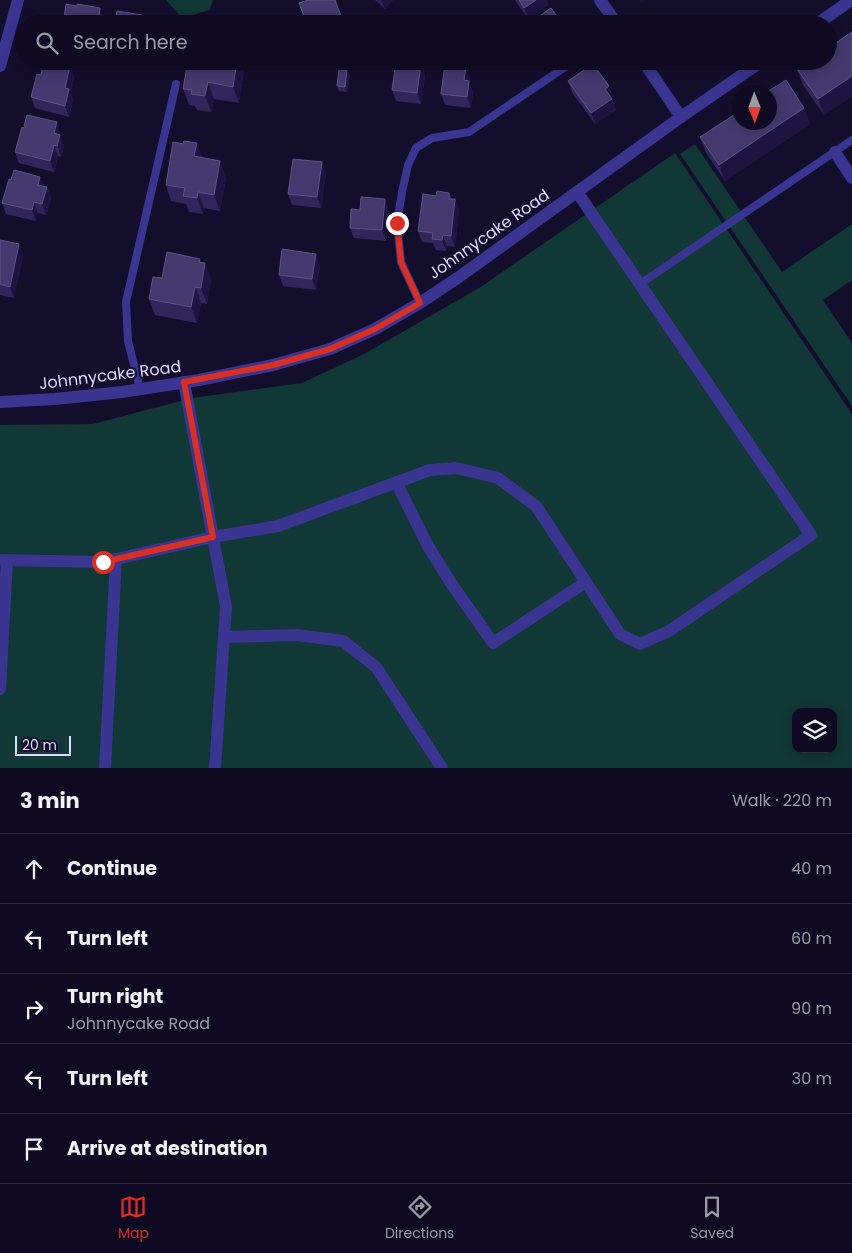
<!DOCTYPE html>
<meta charset="utf-8">
<style>
:root{--surface:#0f0a22;--page:#18132a;--text:#f1f3f6;--muted:#9b9aa5;--line:#2f2b40;--accent:#d93025}
body{margin:0;font-family:Poppins,sans-serif;background:var(--page);color:var(--text)}
.controls{position:absolute;right:15px;bottom:15px;display:grid;overflow:hidden;border-radius:10px;box-shadow:0 2px 12px #0003}
.controls button{width:45px;height:45px;display:grid;place-items:center;padding:0;border:0;border-bottom:1px solid var(--line);background:var(--surface);color:var(--text);font:25px sans-serif}
.compass{position:absolute;left:732px;top:85px;width:45px;height:45px;border-radius:50%;background:var(--surface);box-shadow:0 2px 12px #0003;rotate:179deg}
.scale{position:absolute;left:15px;bottom:12px;width:56px;box-sizing:border-box;padding-left:5px;border:2px solid #dfdaff;border-top:0;font-size:14px;line-height:18px;white-space:nowrap;color:#dfdaff;-webkit-text-stroke:4px #140e2d;paint-order:stroke}
.stop{position:absolute;width:15px;height:15px;margin:-11px;border:4px solid #d93025;border-radius:50%;background:#fff}
.stop.end{background:#d93025;border-color:#fff;box-shadow:0 1px 5px #0008}
.list{margin:0;padding:0;list-style:none}
h2{display:flex;justify-content:space-between;align-items:center;height:65px;margin:0;padding:0 20px;font-size:21px}
h2 small{font-size:16px;font-weight:400;color:var(--muted)}
.list li{display:grid;grid-template-columns:32px 1fr auto;gap:15px;align-items:center;box-sizing:border-box;height:70px;padding:0 20px;border-top:1px solid var(--line)}
.list b{display:block;font-size:19px;white-space:nowrap}
.list p{margin:0;font-size:16px;white-space:nowrap;color:var(--muted)}
.list em{font-size:16px;font-style:normal;color:var(--muted)}
.icon{flex:none;width:28px;height:28px;fill:none;stroke:currentColor;stroke-width:2;stroke-linecap:round;stroke-linejoin:round}
.map{position:relative;flex:none;width:852px;height:768px;overflow:hidden}
.search{position:absolute;background:var(--surface);box-shadow:0 2px 12px #0003;left:15px;right:15px;top:15px;height:55px;display:flex;align-items:center;gap:12px;box-sizing:border-box;padding:0 18px;border-radius:28px;color:var(--muted);font-size:19px}
.sheet{height:415px;background:var(--surface)}
nav{display:flex;justify-content:space-around;align-items:center;box-sizing:border-box;height:70px;border-top:1px solid var(--line);background:var(--surface);font-size:14px;color:var(--muted)}
nav a{display:grid;justify-items:center;gap:2px}
nav .on{color:var(--accent)}
.map>svg:first-child{display:block}
.green{fill:#113736;fill-rule:evenodd}
.lines{fill:none;stroke-linecap:round;stroke-linejoin:round}
.service{stroke:#3a3590;stroke-width:8}
.minor{stroke:#3a3590;stroke-width:12}
.tertiary{stroke:#3a3590;stroke-width:12}
.wall{fill:#31265c}
.shaded-wall{fill:#1e1442}
.building{fill:#44396e;stroke:#5c5284}
.route{stroke:#d93025;stroke-width:6}
.labels{text-anchor:middle;dominant-baseline:central;stroke-width:4.5;stroke-linejoin:round;paint-order:stroke}
.street-label{font-size:16px;fill:#dfdaff;stroke:#140e2d}
</style>
<div class="map">
<svg width="852" height="768" viewBox="0 0 852 768">
<rect width="100%" height="100%" fill="#140e2d"/>
<g class="green">
<polygon points="166,0 213,0 210,10 182,18"/>
<polygon points="695,144 782,272 852,224 852,280 823,300 852,343 852,406 680,154"/>
<path d="M675,153l177,261v354h-852v-343l93,-1 99,-26 110,-15 62,-29 115,-66zM796,712h37v37h-37z"/>
</g>
<g class="lines">
<g class="service">
<polyline points="640,284 852,140"/>
<polyline points="420,303 401,262 397,223 402,192 408,165 416,148 432,138 469,132 574,61"/>
<polyline points="140,389 128,341 126,302 176,84"/>
</g>
<g class="minor">
<polyline points="600,0 617,24"/>
<polyline points="643,61 681,117"/>
<polyline points="0,66 18,0"/>
<polyline points="835,152 852,178"/>
<polyline points="184,382 226,607 215,768"/>
<polyline points="396,482 428,546 451,583 493,643 586,582"/>
<polyline points="0,560 103,562 213,537 278,526 430,470 456,468 498,478 536,506 620,634 640,644 669,631 811,535 577,192"/>
<polyline points="224,637 297,635 343,641 376,667 442,768"/>
<polyline points="0,689 7,561"/>
<polyline points="105,768 116,559"/>
</g>
<g class="tertiary">
<polyline points="817,24 851,0"/>
<polyline points="0,402 55,399 122,392 199,380 273,365 330,349 375,329 420,303 459,277 681,117 762,61"/>
</g>
</g>
<g class="wall">
<polygon points="335,0 344,24 307,24"/>
<polygon points="375,0 393,0 385,9"/>
<polygon points="515,0 546,0 548,5 528,19"/>
<polygon points="852,32 852,96 824,115 803,85 797,69"/>
<polygon points="188,61 241,61 244,70 239,103 214,99 211,112 197,110 195,106 189,105 183,89"/>
<polygon points="421,64 425,75 421,104 396,101 392,90"/>
<polygon points="70,66 74,77 71,93 73,100 69,117 35,108 31,97 41,75"/>
<polygon points="350,75 347,92 339,91 337,86"/>
<polygon points="470,77 469,83 473,92 471,108 445,105 441,94"/>
<polygon points="568,81 613,97 612,98 616,110 595,124 572,92"/>
<polygon points="804,108 810,124 725,181 706,153 700,137"/>
<polygon points="24,126 60,133 60,135 64,146 61,157 58,156 54,172 19,163 15,152 25,128"/>
<polygon points="202,158 226,177 220,211 204,208 203,214 189,212 186,204 171,201 166,185"/>
<polygon points="326,173 321,208 292,205 288,194"/>
<polygon points="43,186 47,187 51,198 46,215 38,213 36,221 6,214 2,203"/>
<polygon points="449,193 452,199 455,199 459,210 455,247 447,246 446,251 436,250 433,243 422,242 418,231 436,196"/>
<polygon points="389,210 386,241 354,238 350,228"/>
<polygon points="0,240 19,244 23,255 14,298 0,295"/>
<polygon points="201,262 205,263 211,279 207,304 201,303 197,323 155,315 149,299 162,278"/>
<polygon points="320,265 316,290 283,286 279,275"/>
</g>
<g class="shaded-wall">
<polygon points="381,0 393,0 385,9"/>
<polygon points="536,0 546,0 548,5 528,19 524,8"/>
<polygon points="640,0 646,0 641,3"/>
<polygon points="100,8 104,19 104,24 98,24"/>
<polygon points="237,61 241,61 244,70 239,103 233,87"/>
<polygon points="421,64 425,75 421,104 417,93"/>
<polygon points="70,66 74,77 71,93 73,100 69,117 65,106 65,88"/>
<polygon points="466,66 470,77 469,83 473,92 471,108 467,97 464,80"/>
<polygon points="347,70 350,75 347,92 345,87"/>
<polygon points="852,76 852,96 824,115 818,99"/>
<polygon points="208,82 214,99 211,112 205,96"/>
<polygon points="609,86 613,97 609,100 605,89"/>
<polygon points="612,99 616,110 595,124 591,113"/>
<polygon points="804,108 810,124 725,181 719,165"/>
<polygon points="57,122 64,146 61,157 54,133"/>
<polygon points="197,143 203,159 194,156"/>
<polygon points="54,145 58,156 54,172 50,161"/>
<polygon points="220,161 226,177 220,211 214,195"/>
<polygon points="322,162 326,173 321,208 317,197"/>
<polygon points="40,177 44,188 38,185"/>
<polygon points="47,187 51,198 46,215 42,204"/>
<polygon points="198,192 204,208 203,214 197,198"/>
<polygon points="385,199 389,210 386,241 382,230"/>
<polygon points="455,199 459,210 455,247 451,236"/>
<polygon points="34,202 38,213 36,221 32,210"/>
<polygon points="443,235 447,246 446,251 442,240"/>
<polygon points="19,244 23,255 14,298 10,287"/>
<polygon points="316,254 320,265 316,290 312,279"/>
<polygon points="200,259 204,270 205,263 211,279 207,304 201,288 199,262"/>
<polygon points="195,287 201,303 197,323 191,307"/>
</g>
<g class="building">
<polygon points="308,0 335,0 343,21 334,24 330,24 329,20 320,24 307,24 299,3"/>
<polygon points="519,0 536,0 524,8"/>
<polygon points="66,4 77,6 77,4 100,8 98,24 63,24"/>
<polygon points="551,8 563,24 528,24"/>
<polygon points="117,11 142,15 142,18 151,19 150,24 115,24"/>
<polygon points="852,32 852,76 818,99 797,69 808,61 828,61 828,48"/>
<polygon points="44,61 50,61 70,66 65,88 69,89 65,106 31,97 37,74 41,75"/>
<polygon points="188,61 237,61 233,87 208,82 205,96 191,94 192,90 183,89"/>
<polygon points="396,61 421,64 417,93 392,90"/>
<polygon points="445,64 466,66 464,80 469,81 467,97 441,94"/>
<polygon points="593,64 609,86 605,89 612,99 591,113 568,81"/>
<polygon points="339,69 347,70 345,87 337,86"/>
<polygon points="786,80 804,108 719,165 700,137 740,111 740,122 770,122 770,92 767,92"/>
<polygon points="27,115 57,122 54,133 60,135 57,146 54,145 50,161 15,152 22,127 25,128 26,126 24,126"/>
<polygon points="184,141 197,143 194,156 220,161 214,195 198,192 197,198 183,196 185,188 166,185 173,142 183,144"/>
<polygon points="293,159 322,162 317,197 288,194"/>
<polygon points="14,170 40,177 38,185 47,187 42,204 34,202 32,210 2,203 9,179 11,180"/>
<polygon points="437,191 449,193 449,199 455,199 451,236 443,235 442,240 432,239 433,233 418,231 423,194 436,196"/>
<polygon points="361,197 385,199 382,230 350,228 351,209 360,210"/>
<polygon points="0,240 19,244 10,287 0,284"/>
<polygon points="282,249 316,254 312,279 279,275"/>
<polygon points="167,252 200,259 199,262 205,263 201,288 195,287 191,307 149,299 153,277 162,278"/>
</g>
<g class="lines">
<polyline class="route" points="103,562 213,537 184,382 273,365 330,349 375,329 420,303 401,262 397,223"/>
</g>
<g class="labels">
<g class="street-label">
<text transform="translate(489 234) rotate(-35)">Johnnycake Road</text>
<text transform="translate(110 375) rotate(-7)">Johnnycake Road</text>
</g>
</g>
</svg>
<div class="controls">
<button><svg class="icon" aria-label="layers" viewBox="0 0 24 24"><path d="M12 4l9 5-9 5-9-5zM3 14l9 5 9-5"/></svg></button>
</div>
<svg class="compass" viewBox="-18 -18 36 36"><path d="M0-13l5 13h-10z" fill="#e53935"/><path d="M0 13l5-13h-10z" fill="#9b9aa5"/></svg>
<div class="scale">20 m</div>
<div class="stop" style="left:103px;top:562px"></div>
<div class="stop end" style="left:397px;top:223px"></div>
<div class="search"><svg class="icon" aria-label="search" viewBox="0 0 24 24"><circle cx="10" cy="10" r="6"/><path d="M15 15l6 6"/></svg>Search here</div>
</div>
<section class="sheet">
<h2>3 min<small>Walk · 220 m</small></h2>
<ul class="list">
<li><svg class="icon" aria-label="ahead" viewBox="0 0 24 24"><path d="M12 20V5M6 11l6-6 6 6"/></svg><div><b>Continue</b></div><em>40 m</em></li>
<li><svg class="icon" aria-label="left" viewBox="0 0 24 24"><path d="M17 20v-9H6M10 6l-5 5 5 5"/></svg><div><b>Turn left</b></div><em>60 m</em></li>
<li><svg class="icon" aria-label="right" viewBox="0 0 24 24"><path d="M7 20v-9h11M14 6l5 5-5 5"/></svg><div><b>Turn right</b><p>Johnnycake Road</p></div><em>90 m</em></li>
<li><svg class="icon" aria-label="left" viewBox="0 0 24 24"><path d="M17 20v-9H6M10 6l-5 5 5 5"/></svg><div><b>Turn left</b></div><em>30 m</em></li>
<li><svg class="icon" aria-label="arrive" viewBox="0 0 24 24"><path d="M6 21V4h12l-3 4 3 4H6"/></svg><div><b>Arrive at destination</b></div></li>
</ul>
</section>
<nav>
<a class="on"><svg class="icon" aria-label="map" viewBox="0 0 24 24"><path d="M3 6l6-2 6 2 6-2v14l-6 2-6-2-6 2zM9 4v14M15 6v14"/></svg>Map</a>
<a><svg class="icon" aria-label="directions" viewBox="0 0 24 24"><path d="M12 3l9 9-9 9-9-9zM9 14v-3h6M13 9l2 2-2 2"/></svg>Directions</a>
<a><svg class="icon" aria-label="saved" viewBox="0 0 24 24"><path d="M7 4h10v16l-5-4-5 4z"/></svg>Saved</a>
</nav>
